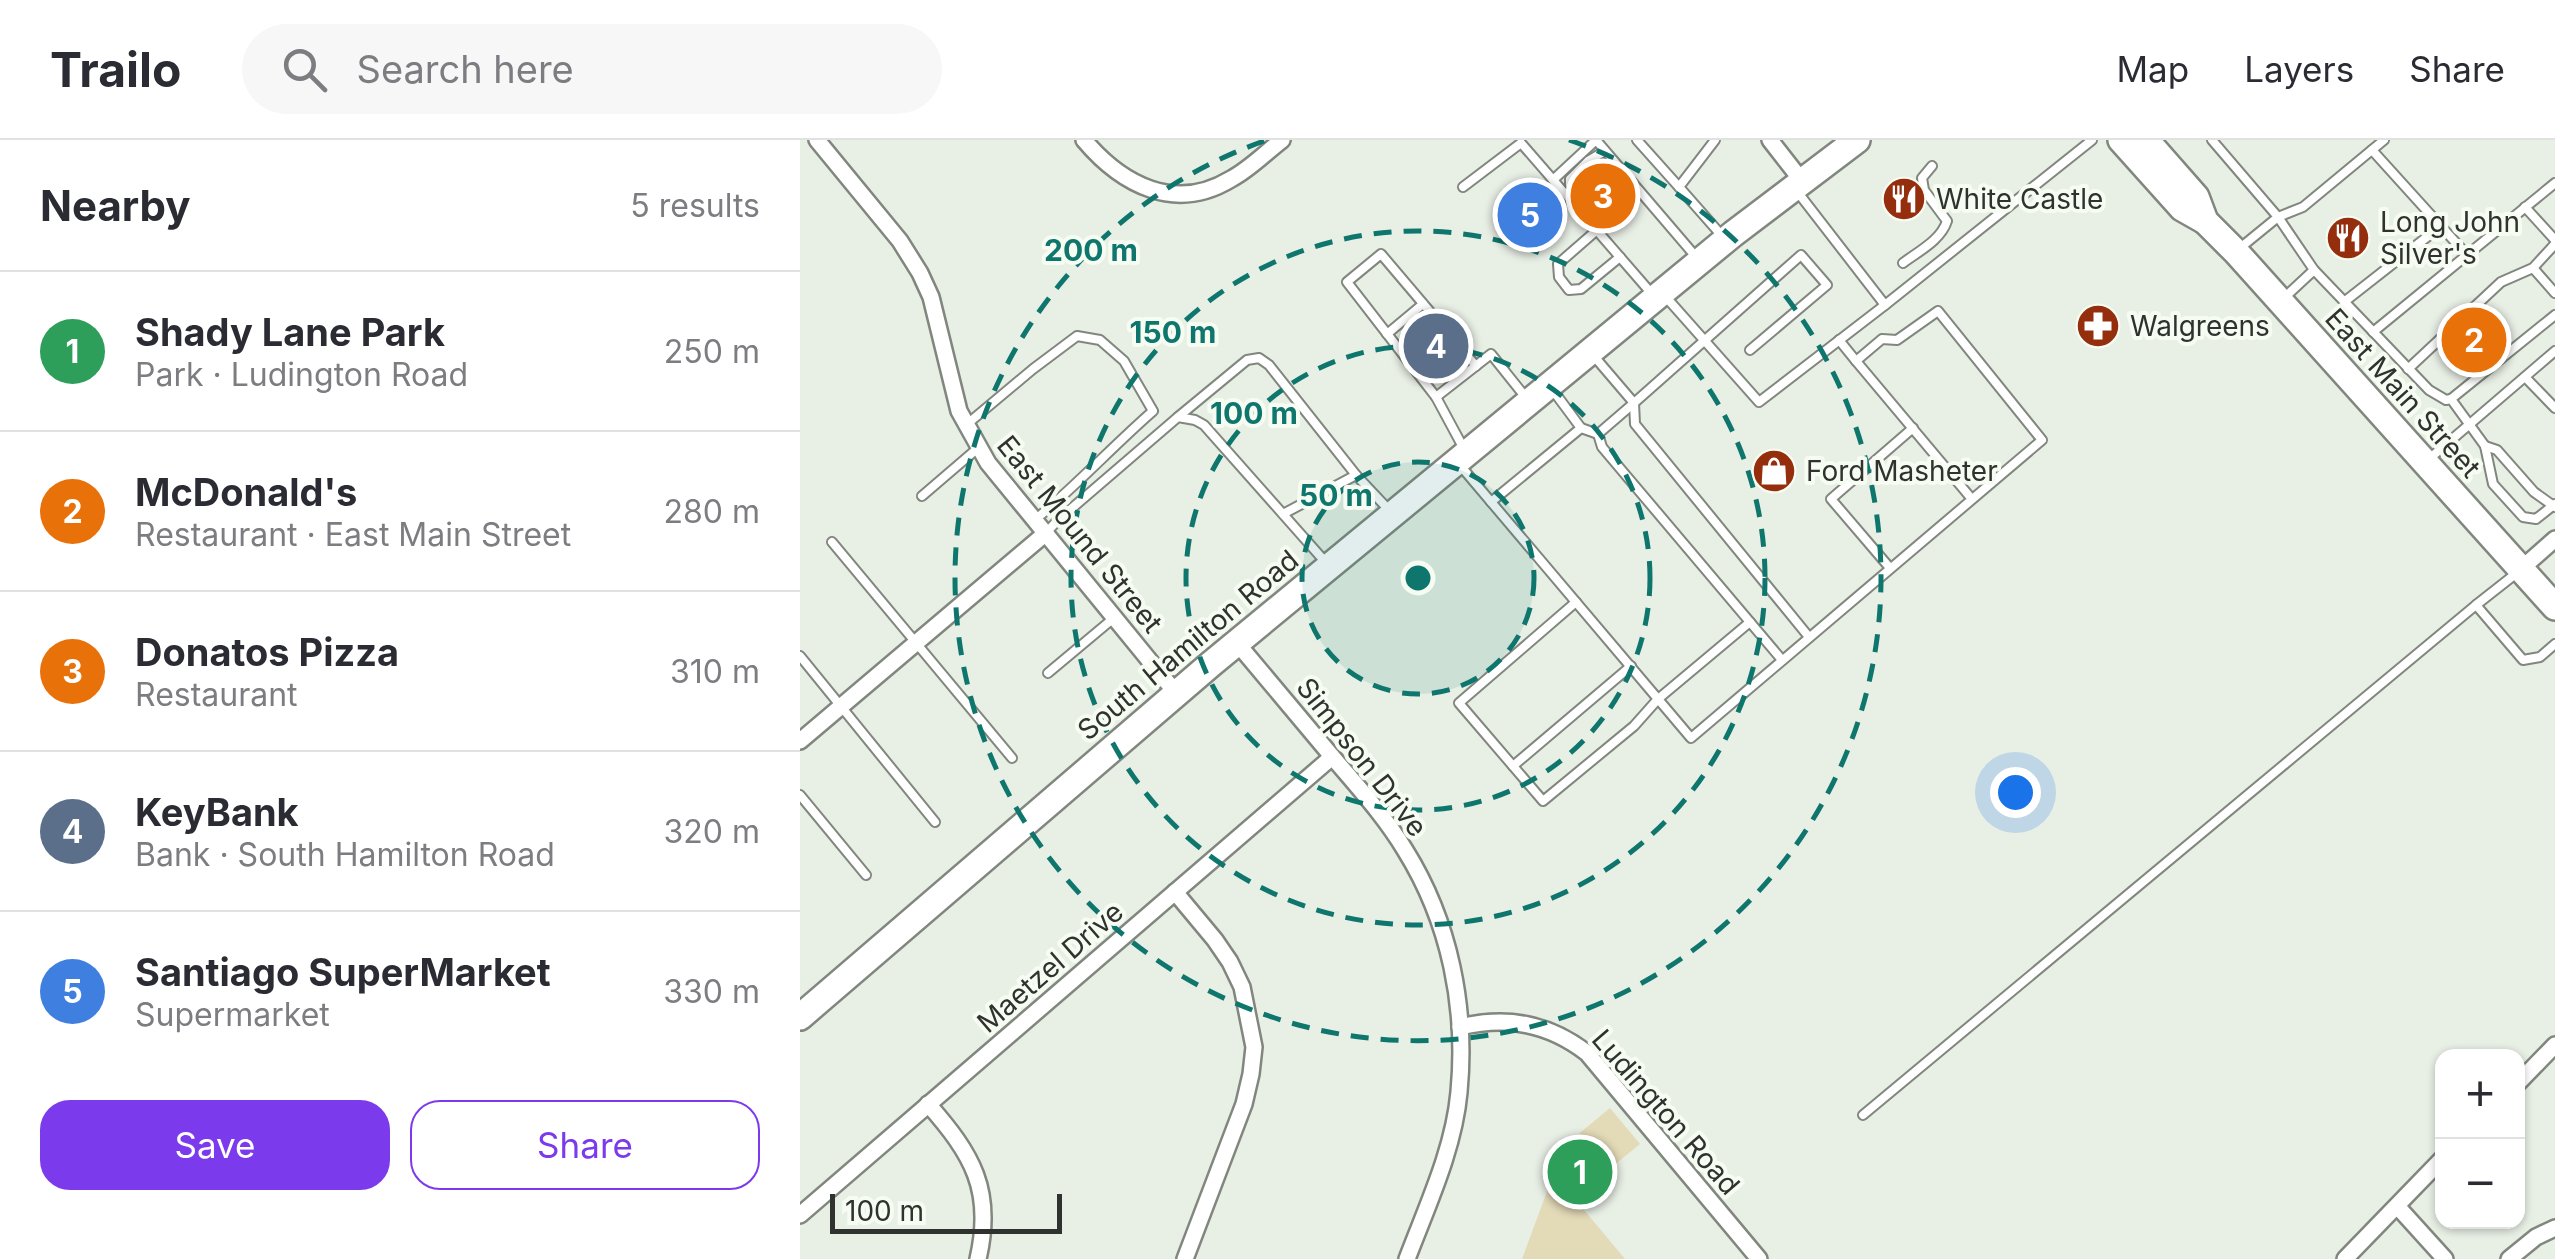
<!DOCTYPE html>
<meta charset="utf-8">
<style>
:root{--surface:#fff;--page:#f7f7f7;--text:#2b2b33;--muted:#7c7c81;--line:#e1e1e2;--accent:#7c3aed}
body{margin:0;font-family:Inter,sans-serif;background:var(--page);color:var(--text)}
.controls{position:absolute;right:30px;bottom:30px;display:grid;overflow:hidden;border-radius:20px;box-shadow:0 2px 8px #0004}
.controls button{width:90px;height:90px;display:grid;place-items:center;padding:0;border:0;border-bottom:2px solid var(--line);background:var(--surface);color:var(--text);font:50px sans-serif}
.scale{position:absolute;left:30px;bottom:25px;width:232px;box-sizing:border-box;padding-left:10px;border:5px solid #2f322e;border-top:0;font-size:28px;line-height:35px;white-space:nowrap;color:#2f322e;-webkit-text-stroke:8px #f6fcf2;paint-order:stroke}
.you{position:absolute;left:1215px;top:652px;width:35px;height:35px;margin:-25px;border:8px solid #fff;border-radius:50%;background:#1a73e8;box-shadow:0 0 0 15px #1a73e833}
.badge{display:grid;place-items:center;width:65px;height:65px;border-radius:50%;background:var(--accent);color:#fff;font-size:32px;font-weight:700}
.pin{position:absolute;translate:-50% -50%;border:5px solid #fff;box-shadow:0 2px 10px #0006}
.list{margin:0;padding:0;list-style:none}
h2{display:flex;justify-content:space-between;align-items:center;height:130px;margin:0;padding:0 40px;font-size:42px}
h2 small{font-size:32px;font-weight:400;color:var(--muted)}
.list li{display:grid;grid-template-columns:65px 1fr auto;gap:30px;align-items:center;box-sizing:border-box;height:160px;padding:0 40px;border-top:2px solid var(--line)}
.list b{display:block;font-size:38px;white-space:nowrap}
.list p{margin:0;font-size:32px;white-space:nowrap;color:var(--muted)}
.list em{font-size:32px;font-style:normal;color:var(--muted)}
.actions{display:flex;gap:20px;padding:30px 40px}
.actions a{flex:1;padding:22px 0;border:2px solid var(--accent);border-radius:30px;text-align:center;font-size:35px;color:var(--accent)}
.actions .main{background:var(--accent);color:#fff}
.icon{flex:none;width:55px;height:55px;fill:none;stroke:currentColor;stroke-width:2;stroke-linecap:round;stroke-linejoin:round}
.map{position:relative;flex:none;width:1755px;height:1119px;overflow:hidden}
header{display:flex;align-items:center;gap:60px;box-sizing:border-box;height:140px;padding:0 50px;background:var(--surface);border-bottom:2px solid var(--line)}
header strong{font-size:48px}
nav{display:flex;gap:55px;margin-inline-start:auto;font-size:35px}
.search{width:700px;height:90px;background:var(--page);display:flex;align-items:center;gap:25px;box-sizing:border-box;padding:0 35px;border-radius:55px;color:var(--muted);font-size:38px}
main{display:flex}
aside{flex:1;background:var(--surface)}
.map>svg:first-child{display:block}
.green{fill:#e3dab7}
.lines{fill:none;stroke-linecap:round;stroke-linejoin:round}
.lane-casing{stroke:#81877e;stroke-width:12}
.street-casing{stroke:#81877e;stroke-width:20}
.primary-casing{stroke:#81877e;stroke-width:30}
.lane{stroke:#fff;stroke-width:8}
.street{stroke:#fff;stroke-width:15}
.primary{stroke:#fff;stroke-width:25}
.ring{fill:none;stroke:#0f766e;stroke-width:5;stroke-dasharray:18 12}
.labels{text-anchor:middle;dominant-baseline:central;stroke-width:8;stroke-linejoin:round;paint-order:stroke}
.poi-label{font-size:28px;fill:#2f322e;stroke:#f6fcf2;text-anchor:start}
.street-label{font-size:28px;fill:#2f322e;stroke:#f6fcf2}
.centre{fill:#0f766e;stroke:#f6fcf2;stroke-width:5}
.ring-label{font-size:30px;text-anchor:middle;font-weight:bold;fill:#0f766e;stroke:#f6fcf2;stroke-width:8;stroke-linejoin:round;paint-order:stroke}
</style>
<header>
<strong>Trailo</strong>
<div class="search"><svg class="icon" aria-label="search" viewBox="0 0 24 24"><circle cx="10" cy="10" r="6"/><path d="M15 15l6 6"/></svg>Search here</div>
<nav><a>Map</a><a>Layers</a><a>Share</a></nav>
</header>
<main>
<aside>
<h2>Nearby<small>5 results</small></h2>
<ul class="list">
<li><span class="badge" style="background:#2e9e5b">1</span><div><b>Shady Lane Park</b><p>Park · Ludington Road</p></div><em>250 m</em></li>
<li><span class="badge" style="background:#e8710a">2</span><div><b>McDonald's</b><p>Restaurant · East Main Street</p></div><em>280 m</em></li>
<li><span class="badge" style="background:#e8710a">3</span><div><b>Donatos Pizza</b><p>Restaurant</p></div><em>310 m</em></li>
<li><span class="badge" style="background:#5c6f8a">4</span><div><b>KeyBank</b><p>Bank · South Hamilton Road</p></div><em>320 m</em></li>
<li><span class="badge" style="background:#3f7fe0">5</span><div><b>Santiago SuperMarket</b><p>Supermarket</p></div><em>330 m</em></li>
</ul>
<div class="actions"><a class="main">Save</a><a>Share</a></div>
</aside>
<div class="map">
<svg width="1755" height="1119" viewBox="0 0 1755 1119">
<rect width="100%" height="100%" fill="#e8efe5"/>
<polygon class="green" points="810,968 840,1004 774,1058 825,1119 722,1119 764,1006"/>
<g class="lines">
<g class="lane-casing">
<g id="lane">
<polyline points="837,0 879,47"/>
<polyline points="915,0 879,47 923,97"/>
<polyline points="1412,0 1478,77 1440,108"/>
<polyline points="1572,10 1667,115"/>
<polyline points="753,40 796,0 897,118"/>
<polyline points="663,47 721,3 852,154"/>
<polyline points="996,50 1085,165 1292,0"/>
<polyline points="1725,67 1755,100"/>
<polyline points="792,82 788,66 770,45 770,39 788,21 805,11"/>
<polyline points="797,90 758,124 759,137 769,150 781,149 820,117"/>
<path d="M1103,123c16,-12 38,-23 44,-42l-23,-31 -2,-12 10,-12"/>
<polyline points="1733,128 1755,153"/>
<polyline points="1514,130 1629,250 1646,260 1651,259 1685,306 1693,344 1723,377 1736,379 1755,364"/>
<polyline points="865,156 959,262 1085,165"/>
<polyline points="1485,157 1514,130 1478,77 1503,67 1584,0"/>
<polyline points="1544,162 1641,86"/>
<polyline points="1573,192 1755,43"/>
<polyline points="587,194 623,164"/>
<polyline points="793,215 834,263 1001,115 1027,145 950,210"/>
<polyline points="1056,221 1171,358"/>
<polyline points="1608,229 1701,142 1733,128 1755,104"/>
<polyline points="1725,237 1755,268"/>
<polyline points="636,257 547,142 581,114 676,226"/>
<polyline points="1651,259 1755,175"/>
<polyline points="834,263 835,284 1009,497"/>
<polyline points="378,277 447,220 459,218 469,225 556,335"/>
<path d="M166,285l67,-56 44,-33 23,4 24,21 29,50c-40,35 -76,74 -117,108"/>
<polyline points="781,288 798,294 834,263"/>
<polyline points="798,294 802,307 982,520"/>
<polyline points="1685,306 1697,310 1734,352 1755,367"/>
<polyline points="664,309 636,257 691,214 727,259"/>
<polyline points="1629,319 1755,211"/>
<polyline points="659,324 891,598 1242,300 1138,171 1097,200 1082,199 1056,221 1039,200"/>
<polyline points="122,356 178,308"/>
<polyline points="691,362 781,288 752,249"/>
<polyline points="483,374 556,335 589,370"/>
<polyline points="246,393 257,381 378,277 395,280 404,285 528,425"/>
<polyline points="32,402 212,618"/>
<polyline points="1090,428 1031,359 1113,288"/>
<polyline points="1718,432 1676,465 1723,520 1740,517 1755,504"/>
<polyline points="776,462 659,563 743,661 834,586 858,559 950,482"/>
<polyline points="0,516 135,682"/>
<polyline points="248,533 315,477"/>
<polyline points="713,626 831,526"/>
<polyline points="0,655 66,735"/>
<polyline points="1063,975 1676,465"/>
</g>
</g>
<g class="street-casing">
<g id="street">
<polyline points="17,0 100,101 120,133 131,157 159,271 188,323 376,553"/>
<path d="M284,0c38,45 91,73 147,39 19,-10 34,-26 51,-39"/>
<polyline points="970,0 1002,41"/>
<polyline points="1721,429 1755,399"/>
<path d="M437,503c31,37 62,74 93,111 26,31 54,61 75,96 45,72 62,158 54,242 -5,57 -32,114 -52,167"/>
<polyline points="0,601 246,393"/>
<polyline points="375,752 415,800 430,822 442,847 454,907 451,934 444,964 385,1119"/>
<path d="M660,887c47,-11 88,-4 127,26l172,206"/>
<polyline points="1718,943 1755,905"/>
<path d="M128,964c44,50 66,86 50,155"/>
<polyline points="1597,1066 1645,1119"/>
<polyline points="0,1075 532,617"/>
<polyline points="1545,1119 1642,1019"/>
<polyline points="1709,1119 1736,1097 1755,1088"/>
</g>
</g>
<g class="primary-casing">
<g id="primary">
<polyline points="1321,0 1382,68 1405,81 1436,112 1755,467"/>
<polyline points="1346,0 1396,57 1405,81"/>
<polyline points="0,877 411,524 933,94 1057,0"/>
</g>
</g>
<use href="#lane" class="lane"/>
<use href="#street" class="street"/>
<use href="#primary" class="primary"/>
</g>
<circle cx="618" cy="438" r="116" fill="#0f766e" fill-opacity=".12"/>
<g class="ring">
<circle cx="618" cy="438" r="116"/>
<circle cx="618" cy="438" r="232"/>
<circle cx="618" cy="438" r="347"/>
<path d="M769 0A463 463 0 1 1 467 0"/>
</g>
<defs>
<g id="restaurant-disc" transform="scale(2.25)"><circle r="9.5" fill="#952e0d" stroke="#f6fcf2"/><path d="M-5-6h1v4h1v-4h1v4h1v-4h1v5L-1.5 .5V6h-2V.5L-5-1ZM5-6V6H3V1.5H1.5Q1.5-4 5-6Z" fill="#fff"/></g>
<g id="pharmacy-disc" transform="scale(2.25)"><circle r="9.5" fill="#952e0d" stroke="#f6fcf2"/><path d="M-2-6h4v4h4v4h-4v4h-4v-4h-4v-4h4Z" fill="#fff"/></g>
<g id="shop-disc" transform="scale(2.25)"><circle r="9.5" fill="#952e0d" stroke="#f6fcf2"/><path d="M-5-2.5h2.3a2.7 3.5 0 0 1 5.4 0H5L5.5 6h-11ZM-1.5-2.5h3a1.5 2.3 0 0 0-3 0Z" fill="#fff"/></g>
</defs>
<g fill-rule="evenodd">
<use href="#restaurant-disc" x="1104" y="59"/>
<use href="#restaurant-disc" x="1548" y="98"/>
<use href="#pharmacy-disc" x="1298" y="186"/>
<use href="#shop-disc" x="974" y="331"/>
</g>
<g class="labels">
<g class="poi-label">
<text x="1136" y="59">White Castle</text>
<text x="1580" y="82">Long John<tspan x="1580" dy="32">Silver's</tspan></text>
<text x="1330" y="186">Walgreens</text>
<text x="1006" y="331">Ford Masheter</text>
</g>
<g class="street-label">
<text transform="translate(1603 253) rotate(48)">East Main Street</text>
<text transform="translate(280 394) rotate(51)">East Mound Street</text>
<text transform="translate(388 505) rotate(-40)">South Hamilton Road</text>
<text transform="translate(562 617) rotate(52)">Simpson Drive</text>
<text transform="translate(250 827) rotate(-41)">Maetzel Drive</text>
<text transform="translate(866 972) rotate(49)">Ludington Road</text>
</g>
</g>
<circle cx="618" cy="438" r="15" class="centre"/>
<g class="ring-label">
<text x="291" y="121">200 m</text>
<text x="373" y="203">150 m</text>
<text x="454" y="284">100 m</text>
<text x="536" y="366">50 m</text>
</g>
</svg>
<div class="controls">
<button>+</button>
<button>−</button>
</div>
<div class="scale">100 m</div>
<div class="you"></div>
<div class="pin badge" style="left:780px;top:1032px;background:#2e9e5b">1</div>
<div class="pin badge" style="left:1674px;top:200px;background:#e8710a">2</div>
<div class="pin badge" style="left:803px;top:56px;background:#e8710a">3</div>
<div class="pin badge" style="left:636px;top:206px;background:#5c6f8a">4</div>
<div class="pin badge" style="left:730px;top:75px;background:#3f7fe0">5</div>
</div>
</main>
